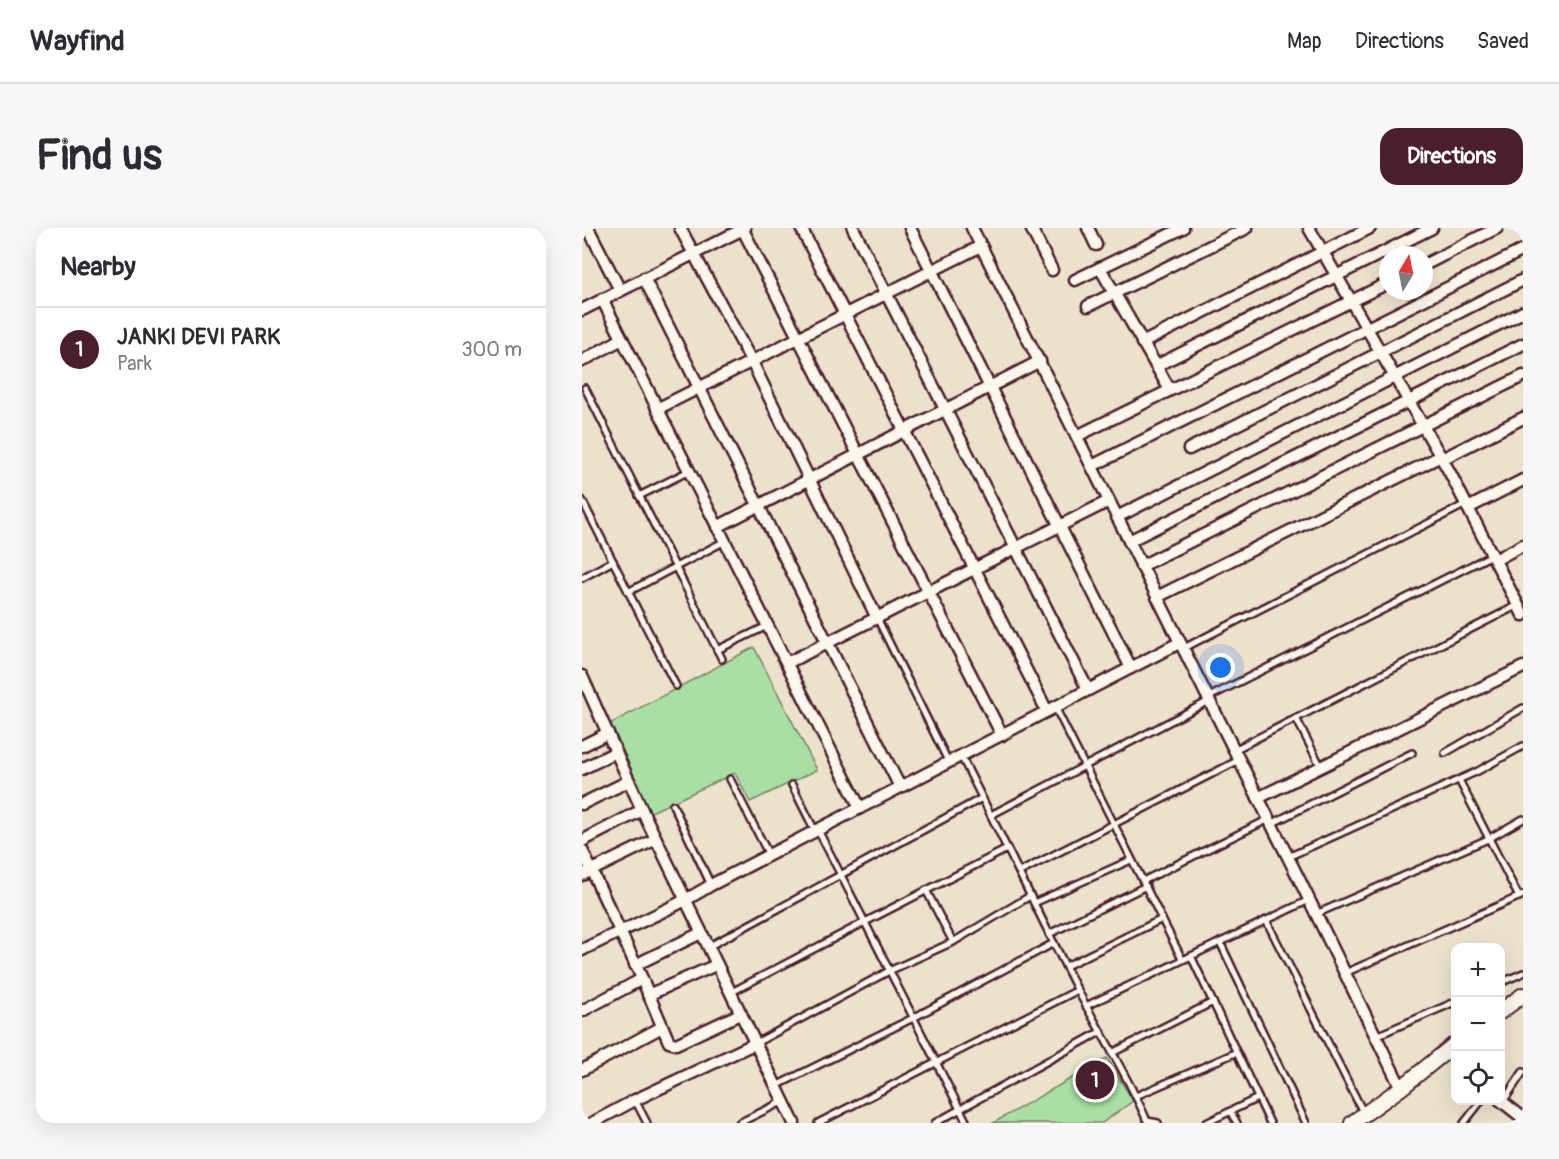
<!DOCTYPE html>
<meta charset="utf-8">
<style>
:root{--surface:#fff;--page:#f7f7f7;--text:#2b2b33;--muted:#7c7c81;--line:#e1e1e2;--accent:#4a1f2b}
body{margin:0;font-family:Pangolin,sans-serif;background:var(--page);color:var(--text)}
.controls{position:absolute;right:18px;bottom:18px;display:grid;overflow:hidden;border-radius:12px;box-shadow:0 6px 24px #0002}
.controls button{width:54px;height:54px;display:grid;place-items:center;padding:0;border:0;border-bottom:2px solid var(--line);background:var(--surface);color:var(--text);font:30px sans-serif}
.compass{position:absolute;left:797px;top:18px;width:54px;height:54px;border-radius:50%;background:var(--surface);box-shadow:0 6px 24px #0002;rotate:10deg}
.you{position:absolute;left:639px;top:440px;width:21px;height:21px;margin:-15px;border:4px solid #fff;border-radius:50%;background:#1a73e8;box-shadow:0 0 0 9px #1a73e833}
.badge{display:grid;place-items:center;width:39px;height:39px;border-radius:50%;background:var(--accent);color:#fff;font-size:20px;font-weight:700}
.pin{position:absolute;translate:-50% -50%;border:3px solid #fff;box-shadow:0 2px 6px #0006}
.list{margin:0;padding:0;list-style:none}
h2{display:flex;justify-content:space-between;align-items:center;height:78px;margin:0;padding:0 24px;font-size:26px}
h2 small{font-size:20px;font-weight:400;color:var(--muted)}
.list li{display:grid;grid-template-columns:39px 1fr auto;gap:18px;align-items:center;box-sizing:border-box;height:84px;padding:0 24px;border-top:2px solid var(--line)}
.list b{display:block;font-size:22px;white-space:nowrap}
.list p{margin:0;font-size:20px;white-space:nowrap;color:var(--muted)}
.list em{font-size:20px;font-style:normal;color:var(--muted)}
.icon{flex:none;width:33px;height:33px;fill:none;stroke:currentColor;stroke-width:2;stroke-linecap:round;stroke-linejoin:round}
.map{position:relative;flex:none;width:941px;height:895px;overflow:hidden;border-radius:18px}
header{display:flex;align-items:center;gap:36px;box-sizing:border-box;height:84px;padding:0 30px;background:var(--surface);border-bottom:2px solid var(--line)}
header strong{font-size:28px}
nav{display:flex;gap:33px;margin-inline-start:auto;font-size:21px}
.intro{display:flex;align-items:center;justify-content:space-between;box-sizing:border-box;height:144px;padding:0 36px}
h1{margin:0;font-size:42px}
.button{padding:15px 27px;border-radius:18px;background:var(--accent);color:#fff;font-size:21px;font-weight:700}
main{display:flex;gap:36px;padding:0 36px}
aside{flex:1;background:var(--surface);border-radius:18px;box-shadow:0 6px 24px #0002}
.map>svg:first-child{display:block}
.green{fill:#a8dfa3;stroke:#797f67;stroke-width:1.5}
.lines{fill:none;stroke-linecap:round;stroke-linejoin:round}
.service-casing{stroke:#4a1f2b;stroke-width:10}
.minor-casing{stroke:#4a1f2b;stroke-width:15}
.tertiary-casing{stroke:#4a1f2b;stroke-width:18}
.service{stroke:#fbf7ec;stroke-width:5}
.minor{stroke:#fbf7ec;stroke-width:10}
.tertiary{stroke:#fbf7ec;stroke-width:14}
</style>
<header>
<strong>Wayfind</strong>
<nav><a>Map</a><a>Directions</a><a>Saved</a></nav>
</header>
<div class="intro"><h1>Find us</h1><a class="button">Directions</a></div>
<main>
<aside>
<h2>Nearby<small></small></h2>
<ul class="list">
<li><span class="badge">1</span><div><b>JANKI DEVI PARK</b><p>Park</p></div><em>300 m</em></li>
</ul>
</aside>
<div class="map">
<svg width="941" height="895" viewBox="0 0 941 895">
<rect width="100%" height="100%" fill="#ece2cc"/>
<filter id="ink" filterUnits="userSpaceOnUse"><feTurbulence type="fractalNoise" baseFrequency=".0167" numOctaves="2"/><feDisplacementMap in="SourceGraphic" scale="12" xChannelSelector="R" yChannelSelector="G"/><feConvolveMatrix kernelMatrix="1 2 1 2 8 2 1 2 1" color-interpolation-filters="sRGB"/></filter>
<g filter="url(#ink)">
<g class="green">
<polygon points="172,419 235,542 168,574 153,545 63,587 22,499"/>
<polygon points="525,830 551,873 520,895 411,895"/>
</g>
<g class="lines">
<g class="service-casing">
<g id="service">
<polyline points="3,160 140,431"/>
<polyline points="57,268 107,243"/>
<polyline points="0,272 94,458"/>
<polyline points="0,350 31,333"/>
<polyline points="46,364 143,313"/>
<polyline points="295,390 367,535"/>
<polyline points="600,421 884,276"/>
<polyline points="135,422 185,398"/>
<polyline points="625,470 910,327"/>
<polyline points="473,479 600,731"/>
<polyline points="714,490 739,539"/>
<polyline points="652,522 936,377"/>
<polyline points="863,525 941,480"/>
<path d="M379,528c40,78 77,157 117,235 23,43 50,85 69,130l11,2"/>
<polyline points="148,551 187,627"/>
<polyline points="877,552 937,669"/>
<polyline points="210,557 233,603"/>
<polyline points="91,577 129,657"/>
<polyline points="409,587 627,473"/>
<polyline points="689,596 830,525"/>
<polyline points="236,602 385,895"/>
<polyline points="706,629 896,543 941,518"/>
<polyline points="438,644 657,532"/>
<polyline points="561,653 687,591"/>
<polyline points="344,662 371,714"/>
<polyline points="452,675 549,632"/>
<polyline points="734,686 906,611 941,591"/>
<polyline points="684,692 782,886"/>
<polyline points="467,706 564,658"/>
<polyline points="638,714 724,895"/>
<polyline points="126,719 400,570"/>
<polyline points="609,728 688,895"/>
<polyline points="484,738 580,691"/>
<polyline points="763,745 941,667"/>
<polyline points="918,755 941,745"/>
<polyline points="148,765 283,694 425,621"/>
<polyline points="504,778 727,672"/>
<polyline points="794,808 873,774"/>
<polyline points="174,815 307,743 371,714 448,668"/>
<polyline points="530,825 631,774"/>
<polyline points="194,858 331,790 472,715"/>
<polyline points="554,868 653,825"/>
<polyline points="53,872 65,895"/>
<polyline points="921,874 941,844"/>
<polyline points="648,883 655,895"/>
<polyline points="157,895 202,873"/>
<polyline points="236,895 496,762"/>
<polyline points="353,895 518,804"/>
<polyline points="624,895 676,870"/>
<polyline points="882,895 900,872"/>
</g>
</g>
<g class="minor-casing">
<g id="minor">
<polyline points="6,0 38,62"/>
<polyline points="98,0 170,134 295,390"/>
<polyline points="160,0 420,507"/>
<polyline points="219,0 465,483"/>
<polyline points="271,0 506,462"/>
<polyline points="328,0 549,440"/>
<polyline points="390,0 718,653 819,860"/>
<polyline points="449,0 470,42"/>
<polyline points="506,0 514,17"/>
<polyline points="727,0 867,243 941,387"/>
<polyline points="842,37 915,0"/>
<polyline points="518,40 588,162"/>
<polyline points="62,50 318,559"/>
<polyline points="493,52 601,0"/>
<polyline points="20,71 278,580"/>
<polyline points="506,78 665,0"/>
<polyline points="0,82 163,0"/>
<polyline points="560,115 788,0"/>
<polyline points="0,133 40,111"/>
<polyline points="574,138 850,0"/>
<polyline points="75,181 399,18"/>
<polyline points="495,208 806,55"/>
<polyline points="607,221 941,52"/>
<polyline points="860,231 941,190"/>
<polyline points="510,238 941,22"/>
<polyline points="886,280 941,252"/>
<polyline points="535,289 941,84"/>
<polyline points="135,299 458,133"/>
<polyline points="547,313 941,116"/>
<polyline points="913,332 941,317"/>
<polyline points="559,338 941,148"/>
<polyline points="575,369 859,228"/>
<polyline points="205,435 527,273"/>
<polyline points="0,448 60,582 212,895"/>
<polyline points="0,518 26,505"/>
<polyline points="0,541 34,524"/>
<polyline points="676,570 941,439"/>
<polyline points="0,576 47,553"/>
<polyline points="0,613 60,582"/>
<polyline points="0,622 58,746 87,814 94,816 158,786"/>
<polyline points="0,647 74,611"/>
<path d="M0,722c43,-22 88,-39 129,-65l468,-242"/>
<polyline points="53,737 119,705"/>
<polyline points="66,767 134,737"/>
<polyline points="0,783 60,751"/>
<polyline points="0,842 80,799"/>
<polyline points="918,872 941,890"/>
<polyline points="10,895 53,872 174,815"/>
</g>
</g>
<g class="tertiary-casing">
<g id="tertiary">
<polyline points="918,784 941,767"/>
<polyline points="770,895 819,860 873,816"/>
</g>
</g>
<use href="#service" class="service"/>
<use href="#minor" class="minor"/>
<use href="#tertiary" class="tertiary"/>
</g>
</g>
</svg>
<div class="controls">
<button>+</button>
<button>−</button>
<button><svg class="icon" aria-label="locate" viewBox="0 0 24 24"><circle cx="12" cy="12" r="6"/><path d="M12 2v4M12 18v4M2 12h4M18 12h4"/></svg></button>
</div>
<svg class="compass" viewBox="-18 -18 36 36"><path d="M0-13l5 13h-10z" fill="#e53935"/><path d="M0 13l5-13h-10z" fill="#7c7c81"/></svg>
<div class="you"></div>
<div class="pin badge" style="left:513px;top:852px">1</div>
</div>
</main>
